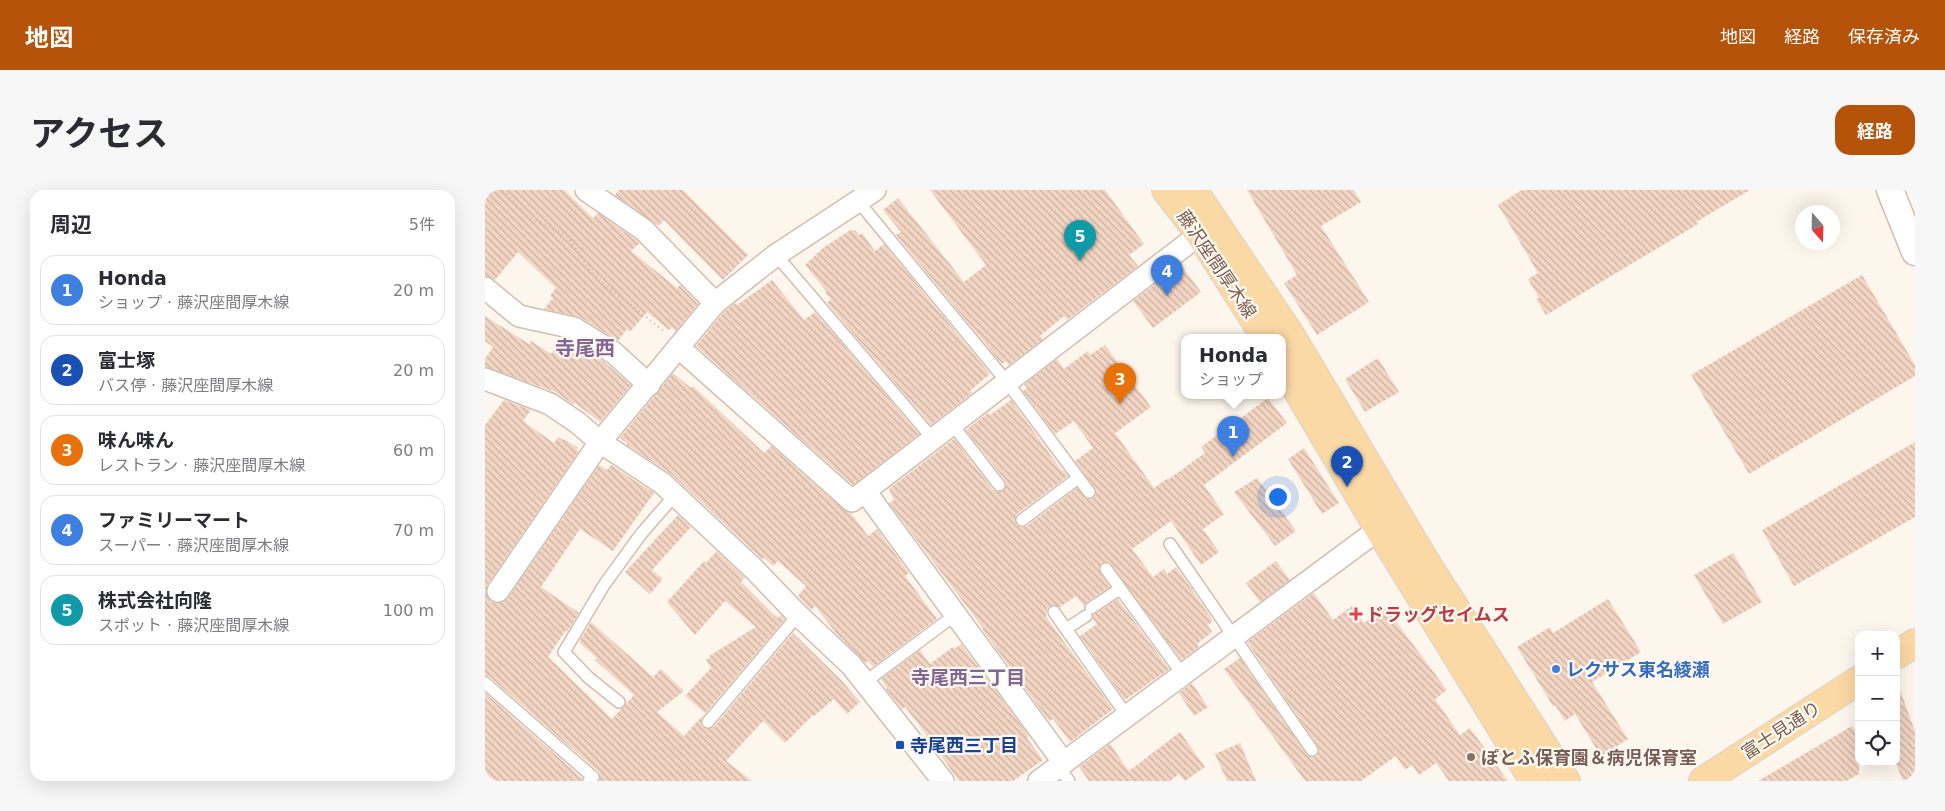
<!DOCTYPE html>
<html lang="ja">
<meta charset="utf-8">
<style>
:root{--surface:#fff;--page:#f7f7f7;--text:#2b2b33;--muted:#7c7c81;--line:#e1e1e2;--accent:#b45309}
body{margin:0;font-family:"DejaVu Sans","Noto Sans JP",sans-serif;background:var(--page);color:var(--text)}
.controls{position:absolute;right:15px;bottom:15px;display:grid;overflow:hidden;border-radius:10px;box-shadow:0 5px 20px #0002}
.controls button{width:45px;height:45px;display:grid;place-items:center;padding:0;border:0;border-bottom:1px solid var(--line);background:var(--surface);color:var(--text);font:25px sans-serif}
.compass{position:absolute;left:1310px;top:15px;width:45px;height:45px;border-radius:50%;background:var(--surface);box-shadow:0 5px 20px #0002;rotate:160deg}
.you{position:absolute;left:792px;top:306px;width:18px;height:18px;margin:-12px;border:4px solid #fff;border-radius:50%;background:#1a73e8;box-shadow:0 0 0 8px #1a73e833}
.badge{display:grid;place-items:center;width:32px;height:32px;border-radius:50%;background:var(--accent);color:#fff;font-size:16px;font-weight:700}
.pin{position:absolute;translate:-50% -41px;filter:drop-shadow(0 1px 2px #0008)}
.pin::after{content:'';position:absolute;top:26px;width:18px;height:15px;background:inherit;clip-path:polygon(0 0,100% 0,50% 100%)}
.popup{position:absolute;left:696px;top:144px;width:105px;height:65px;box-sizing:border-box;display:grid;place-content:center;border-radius:10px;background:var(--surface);filter:drop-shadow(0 1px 4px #0005);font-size:16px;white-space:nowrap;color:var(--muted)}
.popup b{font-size:19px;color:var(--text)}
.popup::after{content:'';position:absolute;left:50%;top:100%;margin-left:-10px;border:10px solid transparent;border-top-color:var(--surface)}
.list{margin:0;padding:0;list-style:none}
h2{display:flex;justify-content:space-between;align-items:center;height:65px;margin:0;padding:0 20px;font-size:21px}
h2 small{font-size:16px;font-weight:400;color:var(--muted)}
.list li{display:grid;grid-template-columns:32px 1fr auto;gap:15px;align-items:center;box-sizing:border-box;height:70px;margin:0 10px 10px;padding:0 10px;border:1px solid var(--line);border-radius:15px}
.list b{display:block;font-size:19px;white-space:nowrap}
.list p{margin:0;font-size:16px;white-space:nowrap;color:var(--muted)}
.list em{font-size:16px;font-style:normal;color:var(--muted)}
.icon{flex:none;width:28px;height:28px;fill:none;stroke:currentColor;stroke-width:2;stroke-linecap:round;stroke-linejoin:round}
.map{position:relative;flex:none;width:1430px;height:591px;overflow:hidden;border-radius:15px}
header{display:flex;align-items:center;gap:30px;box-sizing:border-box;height:70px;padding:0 25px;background:var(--accent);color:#fff}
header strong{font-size:24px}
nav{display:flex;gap:28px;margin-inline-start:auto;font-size:18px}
.intro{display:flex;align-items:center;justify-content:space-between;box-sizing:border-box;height:120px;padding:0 30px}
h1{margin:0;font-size:35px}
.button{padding:12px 22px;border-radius:15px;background:var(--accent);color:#fff;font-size:18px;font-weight:700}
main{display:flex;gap:30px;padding:0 30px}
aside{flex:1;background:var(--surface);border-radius:15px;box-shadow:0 5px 20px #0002}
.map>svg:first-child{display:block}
.building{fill:url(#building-back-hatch)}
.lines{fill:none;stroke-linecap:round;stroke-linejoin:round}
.service-casing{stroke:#d1beb0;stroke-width:14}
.minor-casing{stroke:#d1beb0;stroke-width:24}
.tertiary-casing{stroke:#d1beb0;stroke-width:29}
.primary-casing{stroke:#dad1cd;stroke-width:30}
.path{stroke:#d9b8a5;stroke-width:3;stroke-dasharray:1 4;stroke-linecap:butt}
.service{stroke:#fff;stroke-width:11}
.minor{stroke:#fff;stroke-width:21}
.tertiary{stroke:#fff;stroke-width:26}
.primary{stroke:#fbd9a5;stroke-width:28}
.health-dot{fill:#e0444e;stroke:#fffaf3;stroke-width:2}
.shop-dot{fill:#3f7fe0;stroke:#fffaf3;stroke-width:2}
.transit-dot{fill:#1a4fb4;stroke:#fffaf3;stroke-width:2}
.education-dot{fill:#8d6e63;stroke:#fffaf3;stroke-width:2}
.labels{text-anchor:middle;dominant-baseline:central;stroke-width:4.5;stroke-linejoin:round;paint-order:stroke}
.street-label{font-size:18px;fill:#7a5c4d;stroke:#fffaf3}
.health-label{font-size:18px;font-weight:bold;fill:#be3a42;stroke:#fffaf3;text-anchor:start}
.shop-label{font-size:18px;font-weight:bold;fill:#366cbe;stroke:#fffaf3;text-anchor:start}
.transit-label{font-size:18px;font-weight:bold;fill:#164399;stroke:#fffaf3;text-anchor:start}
.education-label{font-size:18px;font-weight:bold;fill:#785e54;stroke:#fffaf3;text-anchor:start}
.neighbourhood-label{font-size:19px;font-weight:bold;fill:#846695;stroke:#fffaf3}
.quarter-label{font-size:20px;font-weight:bold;fill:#846695;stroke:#fffaf3}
</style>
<header>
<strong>地図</strong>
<nav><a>地図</a><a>経路</a><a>保存済み</a></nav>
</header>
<div class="intro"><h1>アクセス</h1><a class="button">経路</a></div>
<main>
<aside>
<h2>周辺<small>5件</small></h2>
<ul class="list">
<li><span class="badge" style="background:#3f7fe0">1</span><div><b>Honda</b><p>ショップ · 藤沢座間厚木線</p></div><em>20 m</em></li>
<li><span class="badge" style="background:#1a4fb4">2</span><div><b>富士塚</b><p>バス停 · 藤沢座間厚木線</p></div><em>20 m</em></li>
<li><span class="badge" style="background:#e8710a">3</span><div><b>味ん味ん</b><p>レストラン · 藤沢座間厚木線</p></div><em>60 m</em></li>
<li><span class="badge" style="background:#3f7fe0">4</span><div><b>ファミリーマート</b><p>スーパー · 藤沢座間厚木線</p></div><em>70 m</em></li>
<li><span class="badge" style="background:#0f9aa8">5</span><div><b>株式会社向隆</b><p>スポット · 藤沢座間厚木線</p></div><em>100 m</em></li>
</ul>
</aside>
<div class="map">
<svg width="1430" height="591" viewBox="0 0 1430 591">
<defs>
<pattern id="building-back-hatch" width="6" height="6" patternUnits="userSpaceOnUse" patternTransform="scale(1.25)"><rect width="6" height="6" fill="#f3d5c3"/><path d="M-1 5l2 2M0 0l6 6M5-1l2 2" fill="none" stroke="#cab0a1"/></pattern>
</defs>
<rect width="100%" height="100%" fill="#fdf6ec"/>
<g class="building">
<polygon points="0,0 79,0 108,28 113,23 151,50 155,53 146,61 192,98 195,95 213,114 191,141 187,137 184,140 162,122 145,142 142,139 133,151 95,127 59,119 68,108 65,106 71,98 33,62 10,90 0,86"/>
<polygon points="134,0 198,0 263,65 238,90 179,30 173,36 130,5"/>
<polygon points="445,0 620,0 659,54 644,65 653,76 582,130 579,126 555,146 558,149 524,175 521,171 517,174 411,45 416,42 398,20 413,8 479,92 501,75"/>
<polygon points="762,0 869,0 876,12 836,36 884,112 832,145 799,93 812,85"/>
<polygon points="1037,0 1265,0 1211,32 1213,34 1061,125 1051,109 1054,108 1043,89 1053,83 1013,15"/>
<polygon points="367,39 368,41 370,40 374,45 377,43 390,61 399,54 505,184 485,201 487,203 446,235 342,113 346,109 340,103 342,102 320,75 338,58"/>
<polygon points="696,75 716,102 668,138 648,111"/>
<polygon points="1377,85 1430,175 1430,186 1264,284 1206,185"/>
<polygon points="287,90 319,130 330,122 434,244 368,295 211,156 239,122 250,113 252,115"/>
<polygon points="0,126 44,154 46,151 66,164 77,148 84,150 118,171 146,195 115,232 90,213 89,215 70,202 0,177 0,169 8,157 0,151"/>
<polygon points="620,155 666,217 630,243 669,298 683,288 684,289 720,263 716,257 783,208 802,233 719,295 739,324 718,339 734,362 716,375 686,331 647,359 668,387 679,379 682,384 691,377 703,394 728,431 723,435 727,442 713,453 714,457 696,470 624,372 617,373 614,379 625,397 602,412 599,416 591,406 575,417 568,415 562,418 561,427 628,519 585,552 568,529 564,531 497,439 498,438 404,313 409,310 404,299 469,249 508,300 512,302 518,301 521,297 520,290 481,240 503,223 505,225 526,210 577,281 578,280 583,286 532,324 530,330 531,335 537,337 542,336 592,298 601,309 608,308 611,304 610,298 590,271 608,258 589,231 570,244 538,201 542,198 539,194 572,169 579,179 603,161 605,165"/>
<polygon points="893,168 914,202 880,222 860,189"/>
<polygon points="188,183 206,198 208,196 279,263 286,256 359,320 366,323 383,346 392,339 424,383 420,386 452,429 388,477 383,471 380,473 352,444 330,416 326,420 313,406 321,396 293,371 288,376 279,368 277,369 186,284 142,255 142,253 135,248"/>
<polygon points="19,210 46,220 38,231 69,253 73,247 78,250 79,249 93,258 91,260 94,261 3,394 1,400 2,406 6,412 13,413 18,412 23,408 114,275 122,280 126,275 169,303 128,361 95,339 56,397 94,423 82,442 81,440 63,467 127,529 149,505 110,470 112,468 94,452 106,432 168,487 176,479 199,501 172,522 199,546 220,523 200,506 226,478 221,470 225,467 224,466 271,437 240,411 210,445 182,412 219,371 221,373 232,361 260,388 256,392 287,423 293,428 296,425 300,429 217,527 216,531 218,537 222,539 229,537 308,443 357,491 375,512 362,524 349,509 329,526 328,525 300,553 278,531 241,571 267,591 114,591 115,585 113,581 5,487 0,486 0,235"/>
<polygon points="1430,252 1430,327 1309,396 1277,340"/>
<polygon points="819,258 854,313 837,324 803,269"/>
<polygon points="772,288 811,341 790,356 749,302"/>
<polygon points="193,325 206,337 167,380 178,389 165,404 140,382"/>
<polygon points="1248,363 1277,412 1238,434 1209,385"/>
<polygon points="791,371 805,390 775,412 761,393"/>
<polygon points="829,403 848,430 867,416 879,433 901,418 962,500 950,509 975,545 985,538 1023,591 964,591 951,573 934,585 927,575 920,580 911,566 876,591 820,591 739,479 755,468 821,564 827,567 832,566 834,560 833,556 762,452"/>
<polygon points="633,409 684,479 640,510 595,446 612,434 608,429 608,425"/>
<polygon points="1123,409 1156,462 1107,492 1143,549 1116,566 1090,524 1080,531 1070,515 1068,516 1032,457 1065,437 1068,443"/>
<polygon points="476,454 544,546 542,548 558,570 528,591 474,591 432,532 420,517 417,519 401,499 402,498 396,489 435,460 445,474 468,457 469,459"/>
<polygon points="707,493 723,517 709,526 694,503"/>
<polygon points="1411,495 1413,495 1430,541 1430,591 1418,591 1411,574"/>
<polygon points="0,503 97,588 97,591 6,591 0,586"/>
<polygon points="1367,536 1374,547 1374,584 1361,591 1273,591"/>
<polygon points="695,542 720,577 700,591 694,584 685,591 604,591 594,577 625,554 644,581"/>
<polygon points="755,553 771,591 742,591 730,564"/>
</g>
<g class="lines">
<g class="service-casing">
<g id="service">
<polyline points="373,11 522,192 604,302"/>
<polyline points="291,65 448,249"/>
<polyline points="467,234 514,295"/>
<polyline points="537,330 593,288"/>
<polyline points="685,354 827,560"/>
<polyline points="621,379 698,485"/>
<polyline points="606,418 635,399"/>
<polyline points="569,422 642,526"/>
<polyline points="581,439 601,426"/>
<polyline points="380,492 470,425"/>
<polyline points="0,493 108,587 104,591"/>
<polyline points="134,512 104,488 79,462 119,395 156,344 190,305"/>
<polyline points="223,532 313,425"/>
<polyline points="573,577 584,591"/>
</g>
</g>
<g class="minor-casing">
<g id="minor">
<polyline points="101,0 159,40 230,113"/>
<polyline points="0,98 34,126 89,138 129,163 164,195"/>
<polyline points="193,157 367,311 715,44"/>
<polyline points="0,189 65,214 93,233 115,252 177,293 269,379 313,425 366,475 458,591"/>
<polyline points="380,301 579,573"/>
<polyline points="13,401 115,252 230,113 291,65 390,0"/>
<polyline points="554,591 894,339"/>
</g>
</g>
<g class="tertiary-casing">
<polyline id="tertiary" points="1405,0 1430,62"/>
</g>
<g class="primary-casing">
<g id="primary">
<polyline points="681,0 715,44 781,148"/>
<polyline points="708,0 806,146 940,371 1081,591"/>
<polyline points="797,174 894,339 1049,591"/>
<polyline points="1411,465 1430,453"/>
<polyline points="1218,591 1374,490"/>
</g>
</g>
<polyline class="path" points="18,0 43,27 82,46 109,86 180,142"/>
<use href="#service" class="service"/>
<use href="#minor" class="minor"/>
<use href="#tertiary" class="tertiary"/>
<use href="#primary" class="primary"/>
</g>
<path class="health-dot" d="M868.5 416.5h5v5h5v5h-5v5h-5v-5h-5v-5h5z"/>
<circle class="shop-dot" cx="1071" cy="479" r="5"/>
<rect class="transit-dot" x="410" y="550" width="10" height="10" rx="2.5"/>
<circle class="education-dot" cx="986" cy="567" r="5"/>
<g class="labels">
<g class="street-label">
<text transform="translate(732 74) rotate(56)">藤沢座間厚木線</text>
<text transform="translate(1296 540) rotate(-33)">富士見通り</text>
</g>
<g class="health-label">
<text x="881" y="424">ドラッグセイムス</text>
</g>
<g class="shop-label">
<text x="1081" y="479">レクサス東名綾瀬</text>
</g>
<g class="transit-label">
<text x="425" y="555">寺尾西三丁目</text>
</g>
<g class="education-label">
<text x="996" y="567">ぽとふ保育園＆病児保育室</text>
</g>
<g class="neighbourhood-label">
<text x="483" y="487">寺尾西三丁目</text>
</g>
<g class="quarter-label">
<text x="100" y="158">寺尾西</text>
</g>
</g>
</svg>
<div class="controls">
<button>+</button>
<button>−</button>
<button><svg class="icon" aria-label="locate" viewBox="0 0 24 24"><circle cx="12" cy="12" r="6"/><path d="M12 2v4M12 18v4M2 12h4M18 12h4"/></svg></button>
</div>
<svg class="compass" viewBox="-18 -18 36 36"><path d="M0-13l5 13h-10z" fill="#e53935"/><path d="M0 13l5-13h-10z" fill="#7c7c81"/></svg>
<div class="you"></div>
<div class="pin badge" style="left:748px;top:267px;background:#3f7fe0">1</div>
<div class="popup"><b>Honda</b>ショップ</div>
<div class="pin badge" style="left:862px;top:297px;background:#1a4fb4">2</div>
<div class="pin badge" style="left:635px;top:214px;background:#e8710a">3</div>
<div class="pin badge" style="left:682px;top:106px;background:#3f7fe0">4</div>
<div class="pin badge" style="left:595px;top:71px;background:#0f9aa8">5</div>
</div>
</main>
